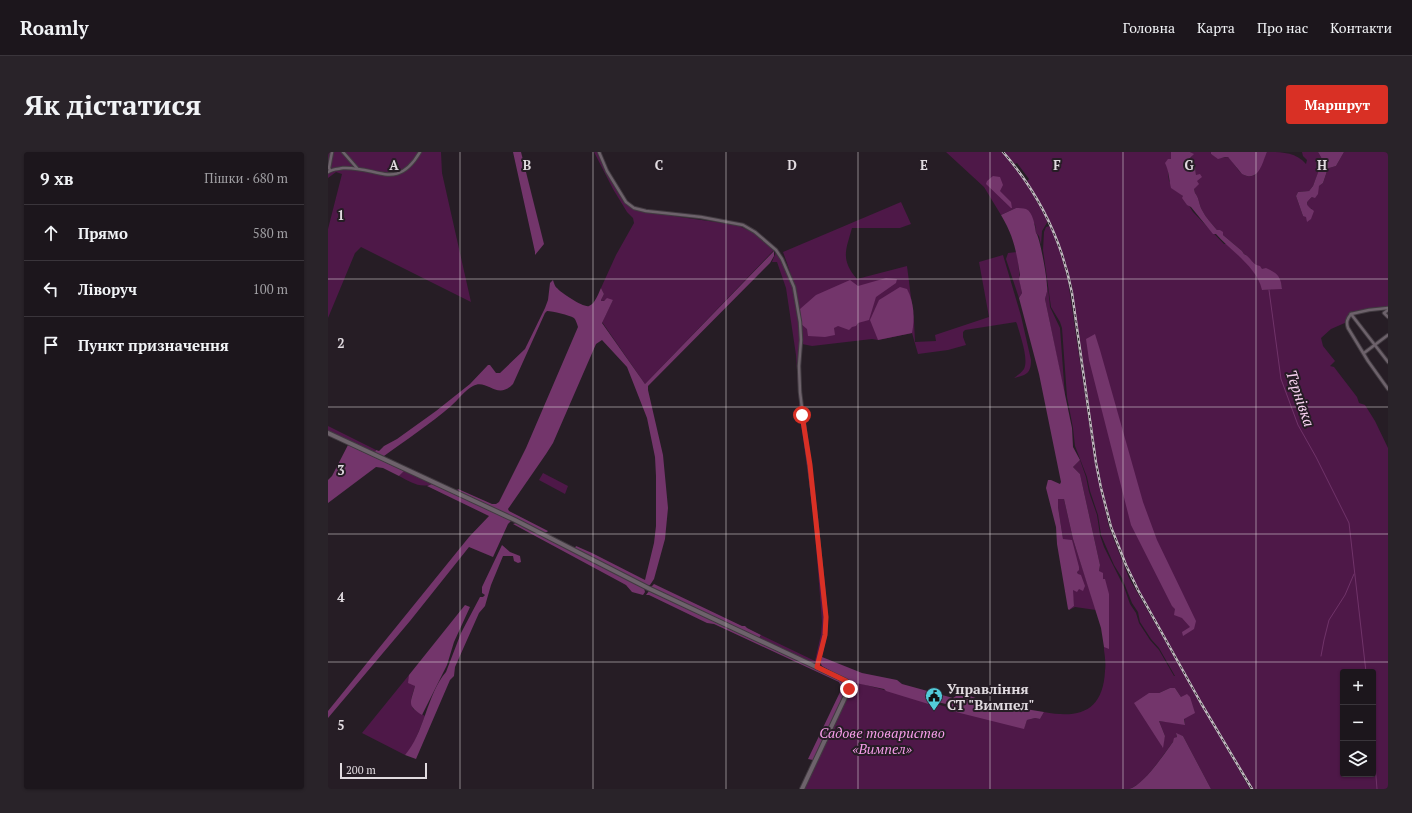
<!DOCTYPE html>
<html lang="uk">
<meta charset="utf-8">
<style>
:root{--surface:#1c161c;--page:#292329;--text:#f1f3f6;--muted:#a09fa3;--line:#3a353b;--accent:#d93025}
body{margin:0;font-family:"PT Serif",serif;background:var(--page);color:var(--text)}
.controls{position:absolute;right:12px;bottom:12px;display:grid;overflow:hidden;border-radius:4px;box-shadow:0 1px 3px #0004}
.controls button{width:36px;height:36px;display:grid;place-items:center;padding:0;border:0;border-bottom:1px solid var(--line);background:var(--surface);color:var(--text);font:20px sans-serif}
.scale{position:absolute;left:12px;bottom:10px;width:87px;box-sizing:border-box;padding-left:4px;border:2px solid #e1dbe0;border-top:0;font-size:11px;line-height:14px;white-space:nowrap;color:#e1dbe0;-webkit-text-stroke:3px #261d25;paint-order:stroke}
.stop{position:absolute;width:12px;height:12px;margin:-9px;border:3px solid #d93025;border-radius:50%;background:#fff}
.stop.end{background:#d93025;border-color:#fff;box-shadow:0 1px 4px #0008}
.list{margin:0;padding:0;list-style:none}
h2{display:flex;justify-content:space-between;align-items:center;height:52px;margin:0;padding:0 16px;font-size:17px}
h2 small{font-size:13px;font-weight:400;color:var(--muted)}
.list li{display:grid;grid-template-columns:26px 1fr auto;gap:12px;align-items:center;box-sizing:border-box;height:56px;padding:0 16px;border-top:1px solid var(--line)}
.list b{display:block;font-size:15px;white-space:nowrap}
.list em{font-size:13px;font-style:normal;color:var(--muted)}
.icon{flex:none;width:22px;height:22px;fill:none;stroke:currentColor;stroke-width:2;stroke-linecap:round;stroke-linejoin:round}
.map{position:relative;flex:none;width:1060px;height:637px;overflow:hidden;border-radius:4px}
header{display:flex;align-items:center;gap:24px;box-sizing:border-box;height:56px;padding:0 20px;background:var(--surface);border-bottom:1px solid var(--line)}
header strong{font-size:19px}
nav{display:flex;gap:22px;margin-inline-start:auto;font-size:14px}
.intro{display:flex;align-items:center;justify-content:space-between;box-sizing:border-box;height:96px;padding:0 24px}
h1{margin:0;font-size:28px}
.button{padding:10px 18px;border-radius:4px;background:var(--accent);color:#fff;font-size:14px;font-weight:700}
main{display:flex;gap:24px;padding:0 24px}
aside{flex:1;background:var(--surface);border-radius:4px;box-shadow:0 1px 3px #0004}
.map>svg:first-child{display:block}
.green{fill:#4e1848;fill-rule:evenodd}
.forest{fill:#73356b}
.water{fill:#703369}
.lines{fill:none;stroke-linecap:round;stroke-linejoin:round}
.stream{stroke:#703369;stroke-width:1}
.street-casing{stroke:#413a40;stroke-width:4.5}
.secondary-casing{stroke:#413a40;stroke-width:6}
.street{stroke:#6d626b;stroke-width:2.5}
.secondary{stroke:#6d626b;stroke-width:4}
.rail-casing{stroke:#c0b9bf;stroke-width:2.5}
.rail{stroke:#261d25;stroke-width:1;stroke-dasharray:3;stroke-linecap:butt}
.route{stroke:#d93025;stroke-width:5}
.grid{fill:none;stroke:#e1dbe0;stroke-width:1;stroke-opacity:0.55}
.labels{text-anchor:middle;dominant-baseline:central;stroke-width:4;stroke-linejoin:round;paint-order:stroke}
.poi-label{font-size:14px;font-weight:bold;fill:#e1dbe0;stroke:#261d25;text-anchor:start}
.park-label{font-size:14px;font-style:italic;fill:#f69de9;stroke:#261d25}
.water-label{font-size:15px;font-style:italic;fill:#f9d4f2;stroke:#261d25}
.grid-label{font-size:13px;text-anchor:middle;font-weight:bold;fill:#e1dbe0;stroke:#261d25;stroke-width:4;stroke-linejoin:round;paint-order:stroke}
</style>
<header>
<strong>Roamly</strong>
<nav><a>Головна</a><a>Карта</a><a>Про нас</a><a>Контакти</a></nav>
</header>
<div class="intro"><h1>Як дістатися</h1><a class="button">Маршрут</a></div>
<main>
<aside>
<h2>9 хв<small>Пішки · 680 m</small></h2>
<ul class="list">
<li><svg class="icon" aria-label="ahead" viewBox="0 0 24 24"><path d="M12 20V5M6 11l6-6 6 6"/></svg><div><b>Прямо</b></div><em>580 m</em></li>
<li><svg class="icon" aria-label="left" viewBox="0 0 24 24"><path d="M17 20v-9H6M10 6l-5 5 5 5"/></svg><div><b>Ліворуч</b></div><em>100 m</em></li>
<li><svg class="icon" aria-label="arrive" viewBox="0 0 24 24"><path d="M6 21V4h12l-3 4 3 4H6"/></svg><div><b>Пункт призначення</b></div></li>
</ul>
</aside>
<div class="map">
<svg width="1060" height="637" viewBox="0 0 1060 637">
<rect width="100%" height="100%" fill="#261d25"/>
<g class="green">
<path d="M0,0h91c-18,29 -29,22 -58,16 -8,-2 -17,0 -25,1l1,1c35,-10 57,28 84,-18h20l1,21 29,129 -110,-55 -6,6 -27,65v-89l14,-55 -6,-2 -8,6z"/>
<polygon points="266,0 269,0 278,20 297,51 305,57 318,60 336,62 352,65 409,73 426,81 446,98 317,232 274,170 285,148 273,149 273,148 276,142 273,136 288,103 306,71 305,66 299,60 285,37"/>
<polygon points="618,0 674,0 698,30 720,69 714,79 713,93 711,84 708,81 707,72 688,56 673,63 656,35"/>
<path d="M676,0h167v7l-3,14 1,8 14,15 10,16 31,32h3l24,23 10,17 2,6 19,-2 -1,-4 -26,-19 -9,-10 -2,-1 -2,-3 -19,-16 -3,-5 -2,1c-6,-7 -12,-13 -16,-21 -3,-5 -3,-13 -7,-17l-1,-4 3,-8 -2,-14 -5,-4 -2,-4 3,-1 2,-4 -3,-2h21v2l7,4 10,-1c9,8 13,24 27,18l12,-23c14,0 29,0 39,12l1,-4 -4,-4 -1,-4h16l4,7 4,2 -1,6 -5,1 -7,18 -4,5 -11,1 -2,4 7,20 9,-7 -4,-2 -1,-3 1,-4 4,-3 7,-11 4,-3 4,-12 2,-3 7,-2 8,-14h44v156l-19,2 -18,4 -4,8 -16,7 -10,9 2,8 12,15 -5,5 4,1 23,30 2,6 6,2 10,16 13,27v341h-135l-51,-86 -63,-113 -12,-25 -15,-38 -10,-39 -5,-25 -25,-176c-10,-41 -24,-70 -45,-106l2,-2 -12,-16 -2,1zM1015,520h30v102h-30z"/>
<path d="M573,50l10,22 -11,4h-48c-6,22 -12,31 5,51l50,-13 7,55 1,21 21,-1 -1,-6 54,-18 -10,-55 24,-7 18,61 10,44c0,14 -5,15 -17,18 4,-3 7,-5 10,-9 5,-10 -4,-34 -7,-45l-1,-2 -51,8 -2,2v5l3,8 -18,5 -30,4 -6,-21 -34,7 -6,-1 -60,7 -10,-2c2,-31 -8,-62 -19,-92z"/>
<path d="M722,74l10,25 8,30 27,182 14,64 20,51 121,211h-39l-28,-53 -7,-2 1,3c-12,14 -31,47 -48,52h-325l51,-107 169,46 3,-8 8,-2 5,1 4,-7c36,7 59,-1 61,-41 1,-7 0,-14 -1,-21 0,-18 0,-48 -1,-71l-4,-8 1,-6 -20,-91 -7,-7 7,-7 6,17 3,15 8,23 3,20 4,12 20,40 6,17 6,9 3,10 11,17 9,10 15,26h1l-16,-28 -8,-9 -11,-17 -2,-10 -6,-9 -10,-25 -8,-13 -13,-30 -3,-20 -8,-24 -3,-14 -12,-31 -2,-18 -6,-31 -5,-69 -2,-6 -9,-15 -8,-57 1,-18 2,-5zM842,536h5l6,9 4,27 -26,-3 6,15 -3,11 -13,-54h10z"/>
<path d="M448,100l3,3 14,33 5,34 2,18 -1,53 10,72 15,152c0,16 -2,32 -8,46l-3,1 -53,-26 1,-3 54,26 6,-27 1,-12 -8,-102 -14,-105 -4,-60 -10,-67 -9,-26h-5z"/>
<path d="M689,100c2,14 2,27 5,41l-3,5 -13,-39 2,-6z"/>
<polygon points="720,136 722,155 732,176 737,245 717,147"/>
<polygon points="0,274 48,298 46,302 0,281"/>
<path d="M76,319l28,13c-12,5 -23,-3 -33,-8z"/>
<polygon points="215,321 240,334 237,342 211,328"/>
<polygon points="730,346 736,347 745,387 768,458 747,455 741,458 746,454 744,438 750,422 735,387 730,355"/>
<polygon points="81,523 81,527 87,534 83,547 85,557 97,564 84,596 77,603 34,581"/>
</g>
<g class="forest">
<polygon points="185,0 193,0 216,92 207,103 207,100"/>
<polygon points="665,24 672,25 675,33 672,39 683,50 684,56 683,56 658,32 659,29"/>
<path d="M688,56c3,0 7,0 10,1 7,3 9,17 10,24 4,4 11,45 11,53 1,5 -1,9 -2,13l27,129 1,19 7,13 -7,7 7,7 20,91 -1,6 4,2v6h2l4,15v55l-5,-2 -3,-19 -28,-89 -9,-40h-6v8l5,32 9,1 7,27v3l-2,2 1,2 3,1 4,11 -2,5 -4,-2 -2,3 -4,-2 1,16 -5,4 -1,-1 -11,-65 -1,-17 -10,-39 2,-8h3l9,4 1,-2 -22,-108 -20,-76 3,-5 -3,-14 1,-4c-4,-25 -6,-38 -19,-60z"/>
<path d="M446,99v5l-4,7 -122,123v4l15,65 5,53 -3,31 -11,40 -4,6h-4l-71,-37 1,-2 16,7 53,27 9,-37 2,-17v-50l-1,-19 -8,-39 -20,-51 -25,-27 -6,4 -43,99 -7,11 -38,55 1,2 39,20 -1,1h-4l-87,-40 2,-3 34,15h4l3,-2 27,-54 52,-121c-1,-3 -2,-7 -4,-9 -5,-3 -21,-7 -27,-7l-2,2 -32,71c-16,17 -26,-6 -40,2 -8,4 -15,14 -22,20 -21,18 -45,34 -67,50l-2,2 -8,-4 2,-4 3,1 5,-5 13,-7 39,-28 34,-27 18,-19h2l6,8h4l25,-24 20,-41 3,-8 2,-17 3,-3c1,3 2,7 4,8 4,5 27,20 32,18 6,-2 10,-14 12,-18l3,6 -3,6v1h3l3,-3 6,2 -11,23 43,61z"/>
<polygon points="558,126 569,127 568,131 548,145 541,168 530,171 528,174 524,175 521,178 510,174 506,176 507,183 497,185 480,184 479,177 473,172 472,157 488,143 522,128 530,134"/>
<path d="M572,135l7,2c7,13 8,29 5,44l-34,7 -8,-20 9,-20z"/>
<polygon points="767,182 772,198 815,350 829,388 868,469 866,477 855,484 854,480 862,475 854,466 846,463 847,457 844,454 803,373 761,208 758,187"/>
<polygon points="20,293 76,319 71,324 55,316 48,315 0,351 0,328 4,324"/>
<polygon points="104,332 184,368 180,372 165,405 141,395 82,469 0,566 0,559 141,385 161,364 99,334"/>
<polygon points="188,371 316,436 317,440 315,443 304,440 298,433 185,372"/>
<path d="M174,393l8,7 10,4 1,6 -3,1 -4,-2 -1,-5h-10l-12,29 -6,21 -6,7 -24,54 -1,9 -4,4 -34,79 -11,-4c19,-21 22,-61 41,-83l15,-39 19,-36h3l2,-2 -3,-2v-6z"/>
<polygon points="326,432 414,474 417,474 419,476 433,483 431,486 323,435"/>
<polygon points="321,439 515,530 518,533 517,541 485,608 480,607 513,538 513,534 511,530 386,472 379,471 321,443 318,443"/>
<path d="M137,453l5,2 -16,35 -7,23 -25,50c-16,-10 -11,-13 -7,-29l-7,-3 1,-8z"/>
<polygon points="494,505 534,521 569,528 574,532 625,546 628,544 639,543 665,552 716,560 712,567 707,566 699,568 696,577 620,558 618,552 609,550 607,554 558,539 556,537 523,530 494,514 492,510"/>
<polygon points="842,536 847,536 853,545 859,542 862,545 867,561 856,567 857,573 831,569 837,584 835,596 806,551 821,541 831,541"/>
</g>
<g class="water">
<path d="M843,0h19l4,2 -6,6 2,3 5,4 1,8 4,-1 2,3 -5,4 2,3 -5,5 1,4c4,4 4,12 7,17 4,8 10,14 15,20h3l3,2v3l19,16 2,3c7,3 8,11 16,12l2,3 4,-1c11,5 15,8 16,21l-20,1c-5,-23 -31,-39 -46,-56h-3l-22,-27 -4,-2 -5,-7 1,-2 -12,-8c-2,-9 -2,-17 -6,-25l3,-4h3z"/>
<path d="M883,0h56c-5,11 -8,31 -25,22l-14,-17h-3l-7,2 -7,-5z"/>
<path d="M990,0h26l-8,14 -7,2 -2,3 -4,12 -4,3 -1,8 -3,4 -3,-1c-9,7 -4,9 2,14l-3,8 -4,3 -1,-5 -3,-1 -7,-20 2,-4 11,-1 4,-5 7,-19 5,-1 1,-5 -4,-2z"/>
<path d="M848,581l7,3 28,53h-82c15,-4 35,-35 44,-47l1,-4 3,-1z"/>
</g>
<g class="lines">
<g class="stream">
<polyline points="941,138 953,227 970,273 988,305 1021,371 1038,520"/>
<polyline points="993,504 996,488 1001,468 1017,443 1026,422"/>
<polyline points="1045,587 1049,637"/>
</g>
<g class="street-casing">
<g id="street">
<polyline points="15,0 29,16"/>
<polyline points="271,0 279,19 298,50 306,56 318,59 373,65 415,73 427,80 448,98 454,107 466,135 472,170 473,188 471,214 472,240 488,367 498,465 497,483 489,515"/>
<polyline points="2,18 1,16 4,0"/>
<path d="M0,20c4,-3 10,-3 15,-4 34,-2 54,24 77,-16"/>
<polyline points="1060,158 1056,161 1060,165"/>
<path d="M1023,162c-4,5 -5,8 -3,14l20,33 20,28"/>
<polyline points="1023,162 1060,210"/>
<polyline points="1023,162 1041,158 1060,156"/>
<polyline points="1036,201 1060,183"/>
</g>
</g>
<g class="secondary-casing">
<polyline id="secondary" points="0,281 187,368 320,436 518,529 521,533 521,537 474,637"/>
</g>
<use href="#street" class="street"/>
<use href="#secondary" class="secondary"/>
<g class="rail-casing">
<path id="rail" d="M675,0c35,40 59,89 69,141l24,170 5,25 10,39 15,38 12,25 63,113 51,86"/>
</g>
<use href="#rail" class="rail"/>
</g>
<g class="lines">
<polyline class="route" points="474,263 482,313 498,465 497,483 489,515 518,529 521,533 521,537"/>
</g>
<path class="grid" d="M132,0v637M265,0v637M398,0v637M530,0v637M662,0v637M795,0v637M928,0v637M0,127h1060M0,255h1060M0,382h1060M0,510h1060"/>
<defs>
<g id="civic-pin" transform="scale(0.9)"><path d="M0 17L-7.5 6A9.5 9.5 0 1 1 7.5 6Z" fill="#52cbd9" stroke="#261d25"/><path d="M-.6-6.5H3V-4.5H.6V-3L4-1V1h2V6H-6V1h2V-1L-.6-3ZM-1.2 2.5V6h2.4V2.5Z" fill="#111"/></g>
</defs>
<g fill-rule="evenodd">
<use href="#civic-pin" x="606" y="544"/>
</g>
<g class="labels">
<g class="poi-label">
<text x="619" y="536">Управління<tspan x="619" dy="16">СТ "Вимпел"</tspan></text>
</g>
<g class="park-label">
<text x="554" y="580">Садове товариство<tspan x="554" dy="16">«Вимпел»</tspan></text>
</g>
<g class="water-label">
<text transform="translate(973 246) rotate(71)">Тернівка</text>
</g>
</g>
<g class="grid-label">
<text x="66" y="18">A</text>
<text x="199" y="18">B</text>
<text x="331" y="18">C</text>
<text x="464" y="18">D</text>
<text x="596" y="18">E</text>
<text x="729" y="18">F</text>
<text x="861" y="18">G</text>
<text x="994" y="18">H</text>
<text x="13" y="68">1</text>
<text x="13" y="196">2</text>
<text x="13" y="323">3</text>
<text x="13" y="450">4</text>
<text x="13" y="578">5</text>
</g>
</svg>
<div class="controls">
<button>+</button>
<button>−</button>
<button><svg class="icon" aria-label="layers" viewBox="0 0 24 24"><path d="M12 4l9 5-9 5-9-5zM3 14l9 5 9-5"/></svg></button>
</div>
<div class="scale">200 m</div>
<div class="stop" style="left:474px;top:263px"></div>
<div class="stop end" style="left:521px;top:537px"></div>
</div>
</main>
